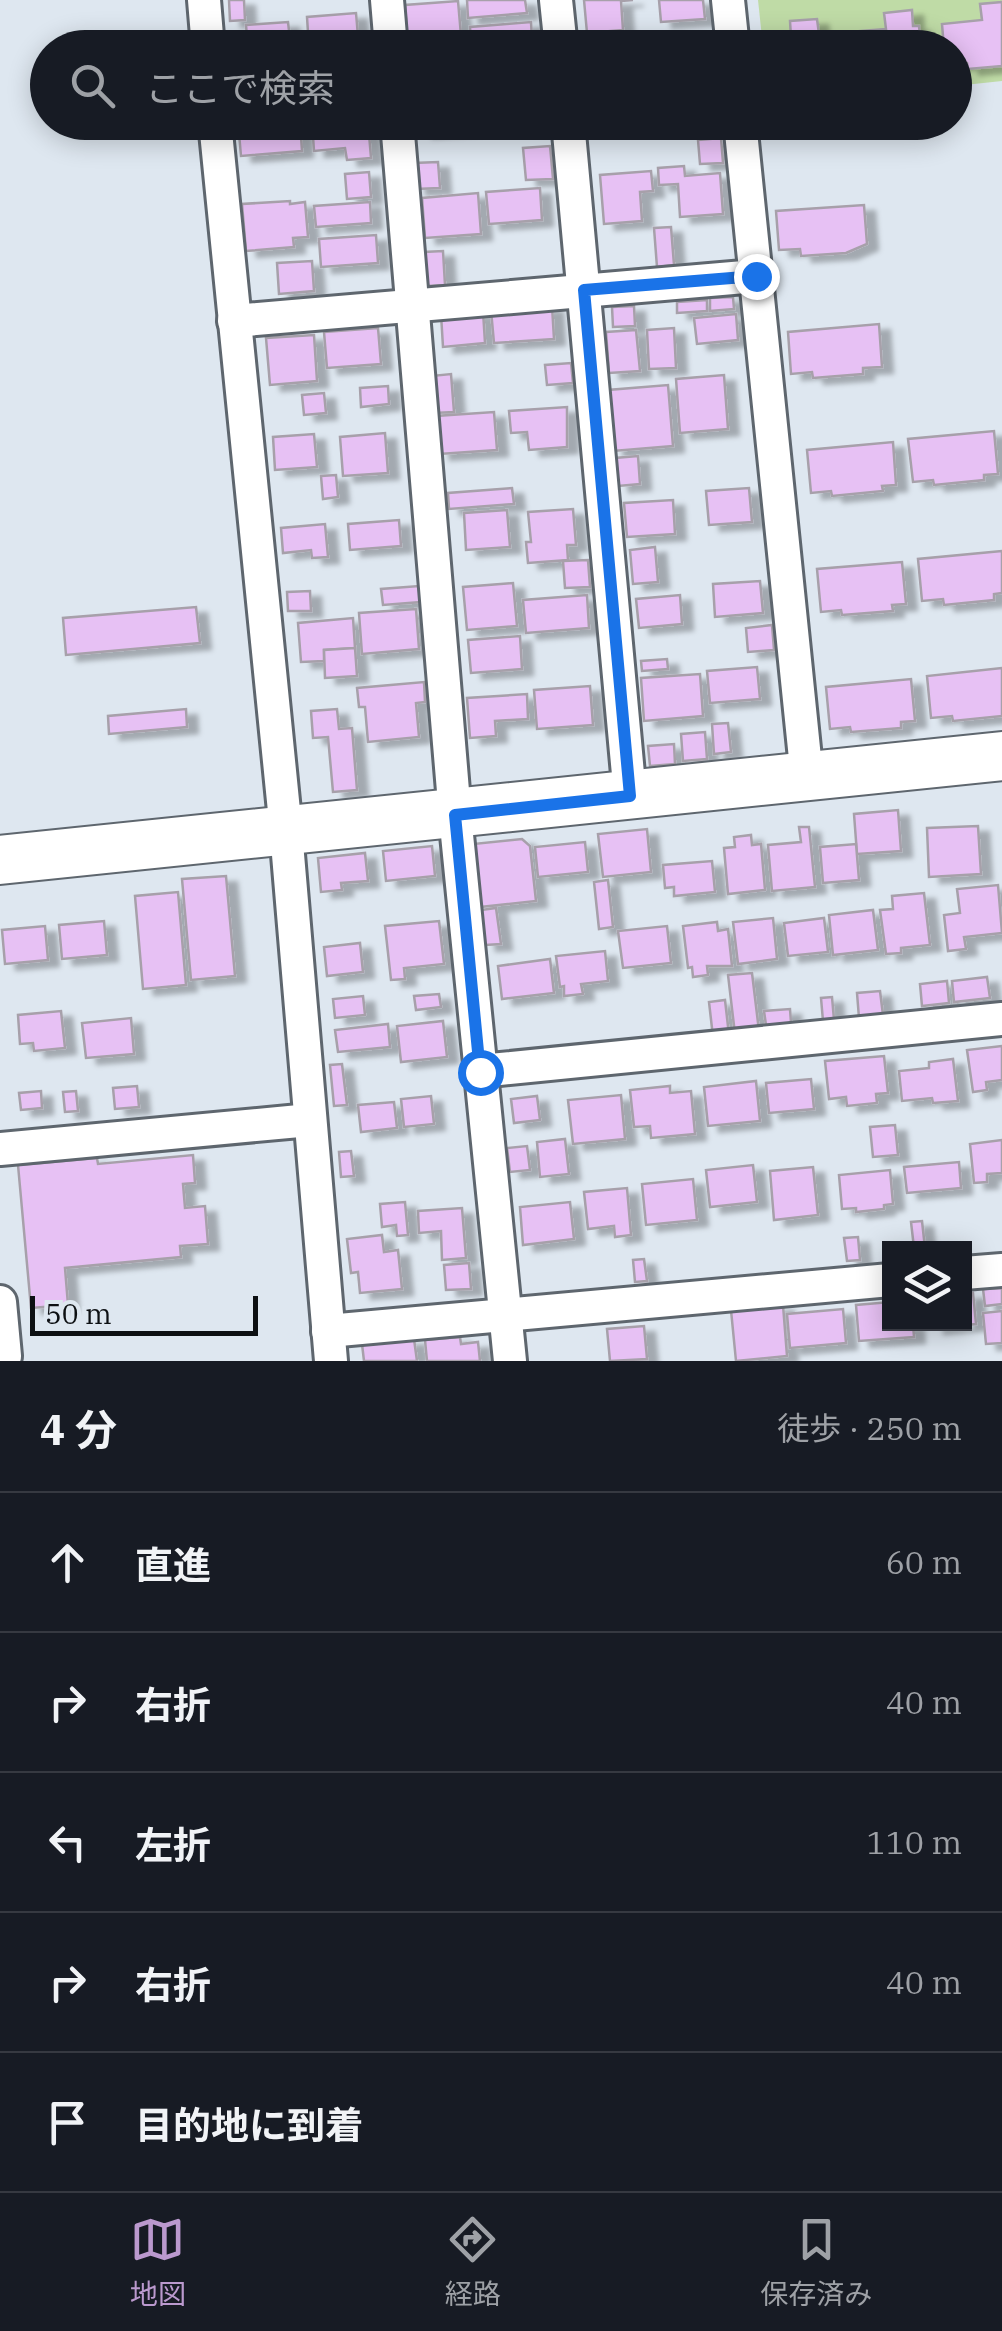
<!DOCTYPE html>
<html lang="ja">
<meta charset="utf-8">
<style>
:root{--surface:#171b24;--page:#242831;--text:#f1f3f6;--muted:#9ea1a6;--line:#363941;--accent:#bb99ce}
body{margin:0;font-family:"IBM Plex Serif","Noto Sans JP",serif;background:var(--page);color:var(--text)}
.controls{position:absolute;right:30px;bottom:30px;display:grid;overflow:hidden;border-radius:0px;box-shadow:0 5px 25px #0003}
.controls button{width:90px;height:90px;display:grid;place-items:center;padding:0;border:0;border-bottom:2px solid var(--line);background:var(--surface);color:var(--text);font:50px sans-serif}
.scale{position:absolute;left:30px;bottom:25px;width:228px;box-sizing:border-box;padding-left:10px;border:5px solid #0d1013;border-top:0;font-size:28px;line-height:35px;white-space:nowrap;color:#0d1013;-webkit-text-stroke:8px #dee7f0;paint-order:stroke}
.stop{position:absolute;width:30px;height:30px;margin:-22px;border:8px solid #1a73e8;border-radius:50%;background:#fff}
.stop.end{background:#1a73e8;border-color:#fff;box-shadow:0 2px 10px #0008}
.list{margin:0;padding:0;list-style:none}
h2{display:flex;justify-content:space-between;align-items:center;height:130px;margin:0;padding:0 40px;font-size:42px}
h2 small{font-size:32px;font-weight:400;color:var(--muted)}
.list li{display:grid;grid-template-columns:65px 1fr auto;gap:30px;align-items:center;box-sizing:border-box;height:140px;padding:0 40px;border-top:2px solid var(--line)}
.list b{display:block;font-size:38px;white-space:nowrap}
.list em{font-size:32px;font-style:normal;color:var(--muted)}
.icon{flex:none;width:55px;height:55px;fill:none;stroke:currentColor;stroke-width:2;stroke-linecap:round;stroke-linejoin:round}
.map{position:relative;flex:none;width:1002px;height:1361px;overflow:hidden}
.search{position:absolute;background:var(--surface);box-shadow:0 5px 25px #0003;left:30px;right:30px;top:30px;height:110px;display:flex;align-items:center;gap:25px;box-sizing:border-box;padding:0 35px;border-radius:55px;color:var(--muted);font-size:38px}
.sheet{height:830px;background:var(--surface)}
nav{display:flex;justify-content:space-around;align-items:center;box-sizing:border-box;height:140px;border-top:2px solid var(--line);background:var(--surface);font-size:28px;color:var(--muted)}
nav a{display:grid;justify-items:center;gap:5px}
nav .on{color:var(--accent)}
.map>svg:first-child{display:block}
.green{fill:#bfdba6}
.building{fill:#e7c1f4;stroke:#a7a0aa;stroke-width:2.5;filter:url(#shadow)}
.lines{fill:none;stroke-linecap:round;stroke-linejoin:round}
.street-casing{stroke:#5e666e;stroke-width:38}
.secondary-casing{stroke:#5e666e;stroke-width:52}
.street{stroke:#fff;stroke-width:32}
.secondary{stroke:#fff;stroke-width:48}
.route{stroke:#1a73e8;stroke-width:12}
</style>
<div class="map">
<svg width="1002" height="1361" viewBox="0 0 1002 1361">
<defs>
<filter id="shadow"><feDropShadow dx="11" dy="6" stdDeviation="2.5" flood-color="#0004"/></filter>
</defs>
<rect width="100%" height="100%" fill="#dee7f0"/>
<polygon class="green" points="758,0 1002,0 1002,81 955,86 954,48 763,47"/>
<g class="building">
<polygon points="229,0 244,0 245,20 230,21"/>
<polygon points="467,0 525,0 527,13 468,18"/>
<polygon points="584,0 633,0 621,1 623,30 587,33"/>
<polygon points="659,0 703,0 705,19 661,22"/>
<polygon points="458,1 462,47 408,48 405,5"/>
<polygon points="1002,2 1002,66 968,69 967,63 954,64 954,48 944,48 942,24 982,20 980,4"/>
<polygon points="912,10 913,26 919,26 921,45 935,44 936,48 851,48 850,32 886,29 884,13"/>
<polygon points="356,13 359,48 309,48 307,17"/>
<polygon points="817,19 819,34 824,34 826,48 756,48 755,40 791,37 790,21"/>
<polygon points="288,22 291,48 248,48 246,25"/>
<polygon points="531,22 532,40 471,44 470,27"/>
<polygon points="238,122 300,122 302,151 241,156"/>
<polygon points="312,122 368,122 371,158 347,160 345,148 314,151"/>
<polygon points="421,122 470,122 470,128 422,132"/>
<polygon points="721,138 723,163 700,164 698,140"/>
<polygon points="550,146 553,179 526,180 523,148"/>
<polygon points="438,162 440,188 415,189 414,163"/>
<polygon points="684,166 685,176 720,173 723,214 680,217 678,184 659,185 658,168"/>
<polygon points="651,171 653,191 640,192 642,221 604,224 600,175"/>
<polygon points="369,172 371,197 347,199 345,174"/>
<polygon points="540,188 542,220 489,224 486,192"/>
<polygon points="478,193 481,234 425,238 422,198"/>
<polygon points="290,201 290,204 305,202 308,237 293,238 294,247 246,251 242,204"/>
<polygon points="370,202 371,223 316,227 314,206"/>
<polygon points="864,205 867,244 846,253 801,256 800,249 779,250 776,211"/>
<polygon points="671,227 674,265 657,267 654,228"/>
<polygon points="376,235 378,263 321,267 319,239"/>
<polygon points="443,251 445,285 427,286 424,252"/>
<polygon points="312,261 314,291 279,294 277,263"/>
<polygon points="733,297 734,309 710,311 710,298"/>
<polygon points="707,300 707,311 677,313 677,302"/>
<polygon points="552,306 554,339 494,343 491,310"/>
<polygon points="634,306 635,326 613,327 612,307"/>
<polygon points="483,311 485,343 443,347 441,314"/>
<polygon points="736,314 738,340 697,344 694,318"/>
<polygon points="879,324 882,367 863,368 863,374 813,378 812,372 791,374 788,332"/>
<polygon points="378,328 381,364 327,368 324,332"/>
<polygon points="674,328 676,368 649,369 647,330"/>
<polygon points="636,330 640,371 609,373 606,332"/>
<polygon points="314,335 317,381 270,385 266,338"/>
<polygon points="571,363 573,383 547,385 545,365"/>
<polygon points="451,374 454,412 434,413 431,376"/>
<polygon points="724,375 728,429 680,433 676,379"/>
<polygon points="668,385 673,446 613,451 608,390"/>
<polygon points="388,386 389,404 361,407 360,388"/>
<polygon points="324,393 326,413 304,415 302,395"/>
<polygon points="567,407 567,447 529,450 527,432 511,433 509,411"/>
<polygon points="494,412 497,450 439,454 436,416"/>
<polygon points="994,431 998,474 984,475 984,480 934,485 933,480 913,482 908,439"/>
<polygon points="385,433 388,473 343,476 340,437"/>
<polygon points="314,434 317,467 275,470 273,437"/>
<polygon points="893,442 896,485 882,486 883,491 832,496 831,491 811,493 807,450"/>
<polygon points="638,456 640,484 618,486 615,458"/>
<polygon points="336,475 338,497 323,499 321,476"/>
<polygon points="512,488 514,504 449,509 448,493"/>
<polygon points="749,488 752,522 709,525 706,491"/>
<polygon points="673,500 675,534 627,537 624,503"/>
<polygon points="573,509 576,545 567,545 568,560 528,563 526,542 531,542 528,512"/>
<polygon points="507,510 510,547 466,550 464,513"/>
<polygon points="399,520 401,546 350,550 348,524"/>
<polygon points="325,524 328,557 312,558 311,550 283,553 281,528"/>
<polygon points="655,547 658,582 633,584 630,550"/>
<polygon points="1002,551 1002,593 994,594 994,600 944,605 943,599 922,601 918,559"/>
<polygon points="588,560 590,587 565,588 563,561"/>
<polygon points="902,562 906,604 892,605 893,611 842,615 841,610 821,612 817,569"/>
<polygon points="760,581 763,613 715,617 713,584"/>
<polygon points="513,583 517,626 467,630 463,587"/>
<polygon points="419,586 421,602 383,605 381,589"/>
<polygon points="310,591 311,611 288,611 287,592"/>
<polygon points="587,595 589,628 526,633 523,600"/>
<polygon points="680,595 682,624 639,628 636,599"/>
<polygon points="196,607 200,643 66,655 63,618"/>
<polygon points="416,609 419,649 362,654 359,613"/>
<polygon points="353,618 355,648 324,650 324,661 301,662 298,623"/>
<polygon points="772,625 774,650 748,652 746,628"/>
<polygon points="520,636 522,669 471,673 468,640"/>
<polygon points="355,648 357,676 325,678 324,650"/>
<polygon points="667,659 668,669 642,671 641,661"/>
<polygon points="757,667 760,699 710,703 707,671"/>
<polygon points="1002,668 1002,716 953,721 952,716 931,718 927,676"/>
<polygon points="700,674 703,716 644,721 641,678"/>
<polygon points="911,679 915,721 901,722 901,728 851,732 850,727 830,729 826,687"/>
<polygon points="424,682 425,702 416,703 419,737 368,742 365,707 359,707 357,688"/>
<polygon points="590,686 593,725 537,729 534,690"/>
<polygon points="527,694 528,719 495,721 496,736 470,738 467,698"/>
<polygon points="186,709 187,727 109,734 108,716"/>
<polygon points="337,709 339,729 352,728 357,790 333,792 328,737 313,738 311,711"/>
<polygon points="728,723 731,752 714,754 712,724"/>
<polygon points="705,732 707,759 683,761 681,734"/>
<polygon points="674,744 675,764 650,766 648,746"/>
<polygon points="898,810 901,851 857,854 854,814"/>
<polygon points="978,826 981,874 929,877 927,828"/>
<polygon points="799,827 809,827 815,887 772,891 768,845 801,842"/>
<polygon points="647,829 651,872 603,877 598,834"/>
<polygon points="751,835 752,845 761,844 765,890 728,894 724,848 735,847 734,837"/>
<polygon points="522,839 530,846 536,901 480,907 473,844"/>
<polygon points="585,842 588,872 538,877 535,847"/>
<polygon points="856,844 859,880 823,883 820,847"/>
<polygon points="432,846 435,876 386,881 383,851"/>
<polygon points="365,853 368,881 341,883 342,890 321,892 318,858"/>
<polygon points="712,861 715,892 674,896 674,887 665,888 663,865"/>
<polygon points="226,876 235,976 191,980 182,879"/>
<polygon points="608,880 613,927 599,929 594,882"/>
<polygon points="998,885 1002,933 964,937 966,949 948,951 944,915 960,913 957,889"/>
<polygon points="178,892 186,985 143,989 135,896"/>
<polygon points="924,893 930,945 901,948 901,953 886,954 880,910 893,909 892,896"/>
<polygon points="496,908 501,944 485,945 481,910"/>
<polygon points="873,910 878,950 833,955 829,915"/>
<polygon points="773,918 777,959 738,964 733,922"/>
<polygon points="824,918 828,952 788,956 784,923"/>
<polygon points="104,921 107,955 62,959 59,925"/>
<polygon points="439,921 444,964 404,968 405,979 391,980 385,926"/>
<polygon points="717,922 718,931 728,929 732,966 707,966 708,975 693,977 692,967 688,968 683,926"/>
<polygon points="45,926 48,960 5,964 2,930"/>
<polygon points="667,926 671,963 623,968 618,931"/>
<polygon points="360,943 363,972 327,976 324,947"/>
<polygon points="605,951 608,981 581,984 583,994 564,996 564,986 560,987 556,956"/>
<polygon points="550,959 554,993 502,999 498,966"/>
<polygon points="752,973 759,1031 735,1034 728,975"/>
<polygon points="987,977 990,998 954,1002 952,981"/>
<polygon points="947,981 949,1003 922,1006 920,984"/>
<polygon points="880,991 883,1015 859,1018 857,993"/>
<polygon points="439,994 441,1007 416,1010 414,996"/>
<polygon points="363,996 365,1015 335,1018 333,999"/>
<polygon points="832,997 834,1020 823,1021 821,998"/>
<polygon points="725,1000 729,1035 713,1037 709,1002"/>
<polygon points="790,1009 791,1023 766,1025 764,1011"/>
<polygon points="61,1011 65,1048 34,1051 33,1043 20,1044 18,1015"/>
<polygon points="131,1018 134,1054 86,1058 82,1023"/>
<polygon points="443,1021 447,1057 401,1062 397,1026"/>
<polygon points="388,1024 390,1047 338,1052 335,1030"/>
<polygon points="1002,1046 1002,1080 986,1082 987,1090 973,1092 967,1050"/>
<polygon points="884,1056 888,1093 876,1094 877,1103 847,1106 846,1097 829,1099 825,1061"/>
<polygon points="953,1059 958,1101 933,1103 932,1098 902,1101 899,1071 929,1068 929,1062"/>
<polygon points="342,1064 347,1105 334,1106 330,1065"/>
<polygon points="811,1079 814,1109 769,1113 766,1083"/>
<polygon points="756,1081 760,1121 708,1126 704,1087"/>
<polygon points="137,1086 139,1107 115,1109 113,1088"/>
<polygon points="670,1086 670,1093 691,1091 695,1134 651,1138 650,1126 634,1127 630,1090"/>
<polygon points="41,1091 42,1108 21,1110 19,1093"/>
<polygon points="76,1091 78,1111 65,1112 63,1092"/>
<polygon points="621,1095 625,1139 573,1144 568,1100"/>
<polygon points="431,1096 434,1124 404,1127 401,1099"/>
<polygon points="537,1096 540,1120 514,1123 511,1099"/>
<polygon points="394,1102 397,1128 361,1132 358,1105"/>
<polygon points="895,1125 898,1155 873,1157 870,1127"/>
<polygon points="565,1139 569,1174 540,1177 537,1142"/>
<polygon points="1002,1140 1002,1173 987,1174 987,1182 974,1183 970,1144"/>
<polygon points="527,1146 530,1170 510,1172 507,1148"/>
<polygon points="351,1151 354,1176 341,1177 339,1152"/>
<polygon points="193,1155 195,1183 183,1184 185,1208 205,1206 208,1244 180,1246 181,1257 65,1268 68,1305 31,1308 18,1165 97,1158 98,1164"/>
<polygon points="959,1162 961,1188 907,1193 904,1167"/>
<polygon points="753,1165 757,1202 710,1207 706,1170"/>
<polygon points="813,1167 818,1215 774,1220 770,1171"/>
<polygon points="890,1170 893,1204 884,1205 884,1209 856,1212 856,1208 842,1209 839,1175"/>
<polygon points="693,1179 697,1220 646,1225 642,1184"/>
<polygon points="627,1188 631,1235 615,1237 614,1226 588,1229 584,1192"/>
<polygon points="405,1202 408,1235 397,1236 396,1225 382,1227 380,1204"/>
<polygon points="570,1202 574,1239 523,1245 520,1207"/>
<polygon points="462,1208 466,1258 442,1260 441,1231 419,1233 418,1211"/>
<polygon points="922,1221 925,1248 914,1248 911,1222"/>
<polygon points="382,1235 384,1252 398,1250 402,1289 360,1293 358,1272 351,1273 347,1239"/>
<polygon points="858,1237 860,1260 847,1261 844,1238"/>
<polygon points="644,1259 647,1281 635,1282 633,1260"/>
<polygon points="469,1263 471,1289 446,1290 444,1265"/>
<polygon points="1002,1288 1002,1304 985,1306 983,1289"/>
<polygon points="973,1293 976,1324 933,1328 933,1324 964,1324 964,1294"/>
<polygon points="890,1302 890,1324 913,1324 914,1337 859,1341 856,1305"/>
<polygon points="783,1305 787,1356 736,1361 731,1310"/>
<polygon points="843,1309 846,1343 790,1348 787,1314"/>
<polygon points="1002,1311 1002,1343 986,1344 983,1313"/>
<polygon points="644,1326 647,1359 610,1361 607,1329"/>
<polygon points="460,1337 461,1344 478,1342 480,1361 427,1361 425,1340"/>
<polygon points="414,1339 417,1361 364,1361 362,1344"/>
</g>
<g class="lines">
<g class="street-casing">
<g id="street">
<polyline points="204,0 208,48"/>
<polyline points="387,0 391,48"/>
<polyline points="556,0 561,48"/>
<polyline points="728,0 733,48"/>
<polyline points="215,122 286,831 331,1361"/>
<polyline points="397,122 455,815 510,1361"/>
<polyline points="568,122 630,796"/>
<polyline points="740,122 807,778"/>
<polyline points="234,321 756,276"/>
<polyline points="480,1071 1002,1019"/>
<polyline points="0,1149 310,1120"/>
<polyline points="964,1273 1002,1270"/>
<polyline points="0,1302 5,1356 0,1356"/>
<polyline points="328,1331 890,1280"/>
</g>
</g>
<g class="secondary-casing">
<polyline id="secondary" points="0,860 1002,756"/>
</g>
<use href="#street" class="street"/>
<use href="#secondary" class="secondary"/>
</g>
<g class="lines">
<polyline class="route" points="480,1072 455,815 630,796 584,290 756,276"/>
</g>
</svg>
<div class="controls">
<button><svg class="icon" aria-label="layers" viewBox="0 0 24 24"><path d="M12 4l9 5-9 5-9-5zM3 14l9 5 9-5"/></svg></button>
</div>
<div class="scale">50 m</div>
<div class="stop" style="left:480px;top:1072px"></div>
<div class="stop end" style="left:756px;top:276px"></div>
<div class="search"><svg class="icon" aria-label="search" viewBox="0 0 24 24"><circle cx="10" cy="10" r="6"/><path d="M15 15l6 6"/></svg>ここで検索</div>
</div>
<section class="sheet">
<h2>4 分<small>徒歩 · 250 m</small></h2>
<ul class="list">
<li><svg class="icon" aria-label="ahead" viewBox="0 0 24 24"><path d="M12 20V5M6 11l6-6 6 6"/></svg><div><b>直進</b></div><em>60 m</em></li>
<li><svg class="icon" aria-label="right" viewBox="0 0 24 24"><path d="M7 20v-9h11M14 6l5 5-5 5"/></svg><div><b>右折</b></div><em>40 m</em></li>
<li><svg class="icon" aria-label="left" viewBox="0 0 24 24"><path d="M17 20v-9H6M10 6l-5 5 5 5"/></svg><div><b>左折</b></div><em>110 m</em></li>
<li><svg class="icon" aria-label="right" viewBox="0 0 24 24"><path d="M7 20v-9h11M14 6l5 5-5 5"/></svg><div><b>右折</b></div><em>40 m</em></li>
<li><svg class="icon" aria-label="arrive" viewBox="0 0 24 24"><path d="M6 21V4h12l-3 4 3 4H6"/></svg><div><b>目的地に到着</b></div></li>
</ul>
</section>
<nav>
<a class="on"><svg class="icon" aria-label="map" viewBox="0 0 24 24"><path d="M3 6l6-2 6 2 6-2v14l-6 2-6-2-6 2zM9 4v14M15 6v14"/></svg>地図</a>
<a><svg class="icon" aria-label="directions" viewBox="0 0 24 24"><path d="M12 3l9 9-9 9-9-9zM9 14v-3h6M13 9l2 2-2 2"/></svg>経路</a>
<a><svg class="icon" aria-label="saved" viewBox="0 0 24 24"><path d="M7 4h10v16l-5-4-5 4z"/></svg>保存済み</a>
</nav>
